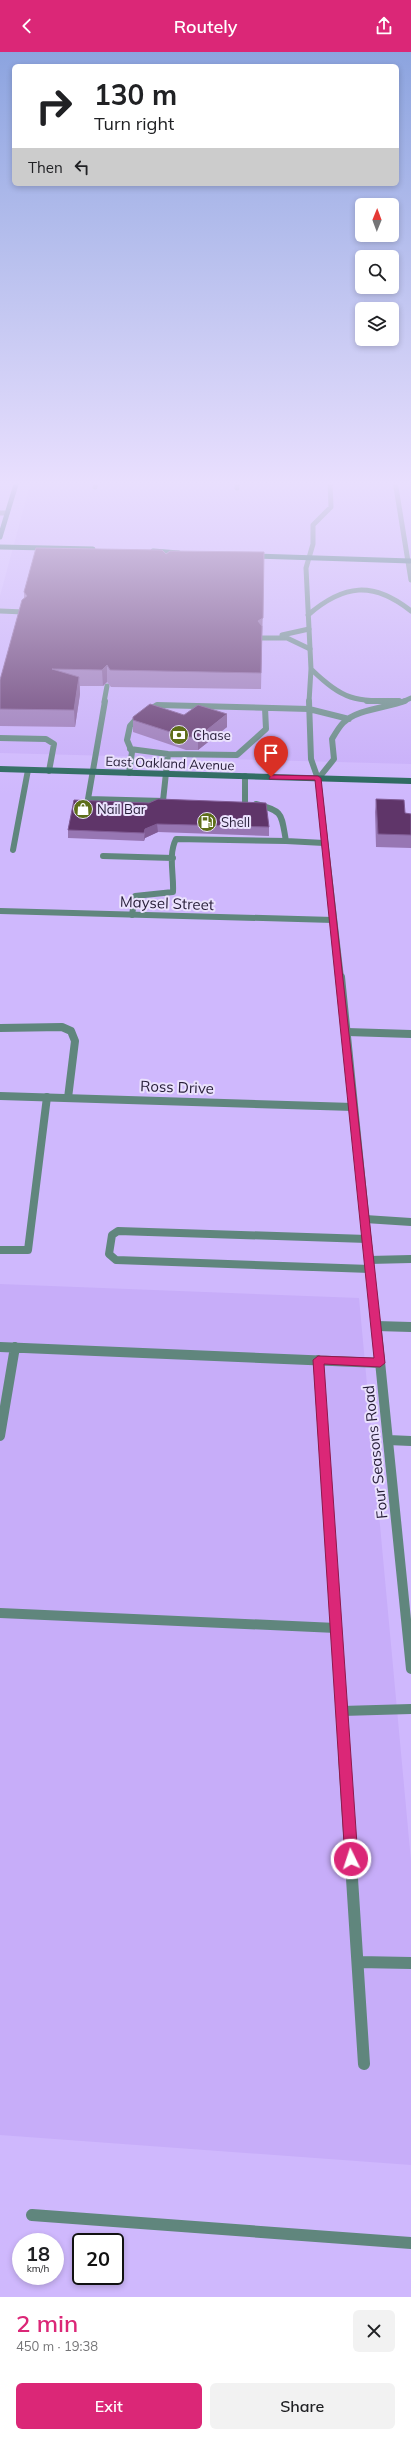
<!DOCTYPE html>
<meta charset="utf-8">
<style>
body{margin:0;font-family:Mulish,sans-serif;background:#f2f2f2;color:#202124;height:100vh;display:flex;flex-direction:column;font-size:15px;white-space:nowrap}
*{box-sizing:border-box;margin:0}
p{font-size:13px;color:#757577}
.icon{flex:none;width:22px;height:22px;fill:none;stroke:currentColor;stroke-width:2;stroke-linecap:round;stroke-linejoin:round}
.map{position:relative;height:2245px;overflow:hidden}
.details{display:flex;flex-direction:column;background:#fff;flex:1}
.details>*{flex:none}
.banner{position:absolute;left:12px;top:12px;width:387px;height:122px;border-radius:6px;box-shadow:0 2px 6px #0003;background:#fff;color:#202124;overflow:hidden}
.needle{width:26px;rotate:1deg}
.fabs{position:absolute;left:355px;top:146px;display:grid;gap:8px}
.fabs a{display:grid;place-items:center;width:44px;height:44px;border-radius:6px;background:#fff;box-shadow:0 2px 6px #0003;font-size:20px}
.speed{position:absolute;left:12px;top:2181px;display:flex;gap:8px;font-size:20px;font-weight:700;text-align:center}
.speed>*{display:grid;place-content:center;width:52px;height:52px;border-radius:50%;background:#fff;box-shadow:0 2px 6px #0003;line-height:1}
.speed small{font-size:10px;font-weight:400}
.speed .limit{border:2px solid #111;border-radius:6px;background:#fff;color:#111}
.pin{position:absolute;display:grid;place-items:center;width:34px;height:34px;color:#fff;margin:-41px -17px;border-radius:50% 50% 50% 0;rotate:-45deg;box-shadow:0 0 4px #0007}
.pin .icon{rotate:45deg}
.me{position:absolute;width:44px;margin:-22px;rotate:356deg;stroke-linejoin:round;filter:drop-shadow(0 0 3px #0008)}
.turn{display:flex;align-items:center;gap:14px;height:84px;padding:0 16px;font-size:18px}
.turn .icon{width:52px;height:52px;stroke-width:2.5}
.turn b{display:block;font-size:28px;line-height:34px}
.then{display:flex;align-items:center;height:38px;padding:0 16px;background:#0003;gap:8px;font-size:15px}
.round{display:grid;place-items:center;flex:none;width:42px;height:42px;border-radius:6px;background:#f2f2f2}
.head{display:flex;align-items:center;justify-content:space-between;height:68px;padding:0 16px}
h1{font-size:24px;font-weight:600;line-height:30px;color:#db2777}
.cta{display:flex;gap:8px;margin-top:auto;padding:8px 16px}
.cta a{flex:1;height:46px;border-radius:6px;background:#db2777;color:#fff;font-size:16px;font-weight:600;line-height:46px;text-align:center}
.cta a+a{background:#f2f2f2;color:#202124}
header{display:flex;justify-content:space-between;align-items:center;height:52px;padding:0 16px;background:#db2777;color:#fff;font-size:18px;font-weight:600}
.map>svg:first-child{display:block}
.built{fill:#c7adf9}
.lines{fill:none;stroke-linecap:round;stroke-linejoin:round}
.lane-far4{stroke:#60867d;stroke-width:5}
.lane-far3{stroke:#60867d;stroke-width:6}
.lane-far2{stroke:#60867d;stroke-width:8}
.lane-far1{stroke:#60867d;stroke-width:10}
.lane{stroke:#60867d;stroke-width:12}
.street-far3{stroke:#60867d;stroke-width:5}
.street-far2{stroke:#60867d;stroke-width:6}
.street-far1{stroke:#60867d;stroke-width:8}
.street{stroke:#60867d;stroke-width:10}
.secondary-far1{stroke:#27665b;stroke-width:5}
.secondary{stroke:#27665b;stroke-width:6}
.wall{fill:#9776b3}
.shaded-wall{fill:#815c95}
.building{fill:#5f3569;stroke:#815c95}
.route{fill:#db2777;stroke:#8e194d}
.labels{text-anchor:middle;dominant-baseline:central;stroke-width:4;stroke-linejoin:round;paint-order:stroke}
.far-poi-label{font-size:13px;fill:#261d37;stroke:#eae1fd;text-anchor:start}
.far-street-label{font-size:13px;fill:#261d37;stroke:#eae1fd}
.street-label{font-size:15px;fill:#261d37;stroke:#eae1fd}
</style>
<header><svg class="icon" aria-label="back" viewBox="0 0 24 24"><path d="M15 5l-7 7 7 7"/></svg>Routely<svg class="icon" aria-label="share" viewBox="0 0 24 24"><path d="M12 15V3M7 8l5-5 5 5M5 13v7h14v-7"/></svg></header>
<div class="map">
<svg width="411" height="2245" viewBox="0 0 411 2245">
<rect width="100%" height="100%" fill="#cfb8fd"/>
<!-- built -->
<path class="built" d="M31,429H411V712L0,701V544Z
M0,1232L359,1246L411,1809V2113L0,2083Z"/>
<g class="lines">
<!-- lane-far4 -->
<path class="lane-far4" d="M237,429V436
M95,435L96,429
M0,461H7
M0,559L24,560
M282,583L309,577
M262,586H287L310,597
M104,650L107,634"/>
<!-- lane-far3 -->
<path class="lane-far3" d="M105,649L88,747L164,749
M0,686L46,687L54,692L49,719
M130,697L168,702L237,703L266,677L265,656
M129,721L132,700L127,688L130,674L138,665L157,653L309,657
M245,724V752
M163,749L168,702
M256,752C284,759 281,762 286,789L324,791
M13,798L28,718
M103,804L173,806
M132,863L135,844L173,840C174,822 168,803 176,787L286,789"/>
<!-- lane-far2 -->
<path class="lane-far2" d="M0,976L62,975L71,979L75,989L68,1046
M347,980L411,982
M365,1167L411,1170
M367,1187L118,1179L112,1183L109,1202L116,1208L370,1217
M0,1198H28L47,1045
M369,1208L411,1207"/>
<!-- lane-far1 -->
<path class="lane-far1" d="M376,1274L411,1275
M0,1295L380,1311
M318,1308L344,1704
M0,1384L15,1295
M0,1561L336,1576
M342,1659L411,1657"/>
<!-- lane -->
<path class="lane" d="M344,1703L364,2012
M358,1910L411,1911
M32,2163L411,2191"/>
<!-- street-far3 -->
<path class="street-far3" d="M395,429L411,528
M308,563C344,532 373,529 411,559
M311,617C344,649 354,649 399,649
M309,650L311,617L306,516L313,492V473L331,455L330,429
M402,650L411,646"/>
<!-- street-far2 -->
<path class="street-far2" d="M309,649L311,707L318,727L341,926
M367,649H399
M309,657L349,667
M318,727L334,707L332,687C335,682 339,675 343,671C357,657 386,656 405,649
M0,859L333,868"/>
<!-- street-far1 -->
<path class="street-far1" d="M341,925L376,1271
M0,1044L353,1055"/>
<!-- street -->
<path class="street" d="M376,1270L411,1617
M388,1388L411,1389"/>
<!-- secondary-far1 -->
<path class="secondary-far1" d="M0,485L17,429
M0,495L93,497
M153,499L179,501
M255,504L411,509"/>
<!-- secondary -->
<path class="secondary" d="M0,717L411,729"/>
</g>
<!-- wall -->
<path class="wall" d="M264,500L261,637L111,635L107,630L103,634H80V642L75,675L0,674V628L24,546V540L166,502Z
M184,663L227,675L198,698H186L133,680V668Z
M376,747L405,761L411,762V796L376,795L375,760Z
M74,748L269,775V784L158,780L145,786L144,789L68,786V778Z"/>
<!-- shaded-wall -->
<path class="shaded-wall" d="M264,516L262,582L258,569Z
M107,613V630L103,634L102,618Z
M79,625L80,642L75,675L74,658Z
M227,662V675L198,698V685Z
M157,772L158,780L145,786L144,789L145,777Z"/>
<!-- building -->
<path class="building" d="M36,496L162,498L166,502L170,499L264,500L263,566L258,569L262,574L261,621L110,618L107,613L102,618L52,617L79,625L74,658L0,657V628L22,548L27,544L24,540Z
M150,652L184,663L198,653L227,662L198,685H186L133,668V665Z
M158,747L266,751L269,775L157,772L145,777L144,781L68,778L74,748L149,751Z
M376,747L404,748L405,761L411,762V783L378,782Z"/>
<!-- sky -->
<linearGradient id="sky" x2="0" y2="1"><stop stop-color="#8ca4df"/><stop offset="0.58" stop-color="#e9dffe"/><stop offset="1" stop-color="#e9dffe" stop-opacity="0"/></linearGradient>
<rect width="411" height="743" fill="url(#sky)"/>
<!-- route -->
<path class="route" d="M271,723L318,724L321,726L385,1311L380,1315L324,1312L358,1807L356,1812L351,1813L346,1812L345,1807L313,1308L318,1304L374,1306L315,728L269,727Z"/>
<!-- icons -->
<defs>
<symbol id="bank-disc" viewBox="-11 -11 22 22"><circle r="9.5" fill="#5e6e19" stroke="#eae1fd"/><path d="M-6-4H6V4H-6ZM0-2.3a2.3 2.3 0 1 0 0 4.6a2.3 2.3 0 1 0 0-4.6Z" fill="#fff"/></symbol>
<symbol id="shop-disc" viewBox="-11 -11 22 22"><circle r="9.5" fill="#5e6e19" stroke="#eae1fd"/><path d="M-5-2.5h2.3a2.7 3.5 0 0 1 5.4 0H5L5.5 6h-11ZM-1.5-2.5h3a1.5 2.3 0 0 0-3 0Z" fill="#fff"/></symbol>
<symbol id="fuel-disc" viewBox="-11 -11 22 22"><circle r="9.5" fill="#5e6e19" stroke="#eae1fd"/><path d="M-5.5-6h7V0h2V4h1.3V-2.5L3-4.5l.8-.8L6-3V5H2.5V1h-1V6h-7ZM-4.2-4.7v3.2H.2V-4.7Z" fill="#fff"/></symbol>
</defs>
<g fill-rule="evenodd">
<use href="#bank-disc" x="168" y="672" width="22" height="22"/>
<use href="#shop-disc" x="72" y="746" width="22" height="22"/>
<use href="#fuel-disc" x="196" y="759" width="22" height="22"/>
</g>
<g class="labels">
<!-- far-poi labels -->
<g class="far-poi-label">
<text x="193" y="683">Chase</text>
<text x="97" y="757">Nail Bar</text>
<text x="221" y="770">Shell</text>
</g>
<!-- far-street labels -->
<g class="far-street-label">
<text transform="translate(170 711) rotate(2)">East Oakland Avenue</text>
</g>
<!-- street labels -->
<g class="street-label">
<text transform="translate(167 851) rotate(2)">Maysel Street</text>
<text transform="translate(177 1035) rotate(2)">Ross Drive</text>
<text transform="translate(375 1400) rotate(-96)">Four Seasons Road</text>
</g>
</g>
</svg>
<div class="fabs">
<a><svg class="needle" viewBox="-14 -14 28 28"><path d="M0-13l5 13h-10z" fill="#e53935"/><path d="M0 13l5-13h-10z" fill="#757577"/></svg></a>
<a><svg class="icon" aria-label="search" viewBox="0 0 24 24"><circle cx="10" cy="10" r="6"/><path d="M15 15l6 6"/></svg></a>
<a><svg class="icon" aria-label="layers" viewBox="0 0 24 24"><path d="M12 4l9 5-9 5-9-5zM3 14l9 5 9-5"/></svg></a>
</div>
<div class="speed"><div>18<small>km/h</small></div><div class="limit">20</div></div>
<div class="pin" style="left:271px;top:725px;background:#d93025"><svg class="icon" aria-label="arrive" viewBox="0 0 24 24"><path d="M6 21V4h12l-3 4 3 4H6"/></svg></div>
<svg class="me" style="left:351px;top:1807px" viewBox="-20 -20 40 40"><circle r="17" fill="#db2777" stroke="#fff" stroke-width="3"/><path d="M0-11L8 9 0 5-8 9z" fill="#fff"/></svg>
<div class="banner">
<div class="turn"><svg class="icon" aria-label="right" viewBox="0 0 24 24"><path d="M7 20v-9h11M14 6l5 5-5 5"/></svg><div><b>130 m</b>Turn right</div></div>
<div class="then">Then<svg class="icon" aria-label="left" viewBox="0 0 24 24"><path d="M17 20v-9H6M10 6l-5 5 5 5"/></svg></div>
</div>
</div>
<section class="details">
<div class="head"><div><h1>2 min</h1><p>450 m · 19:38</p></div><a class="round"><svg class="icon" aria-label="close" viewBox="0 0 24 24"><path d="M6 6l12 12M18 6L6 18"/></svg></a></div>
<div class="cta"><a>Exit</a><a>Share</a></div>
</section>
